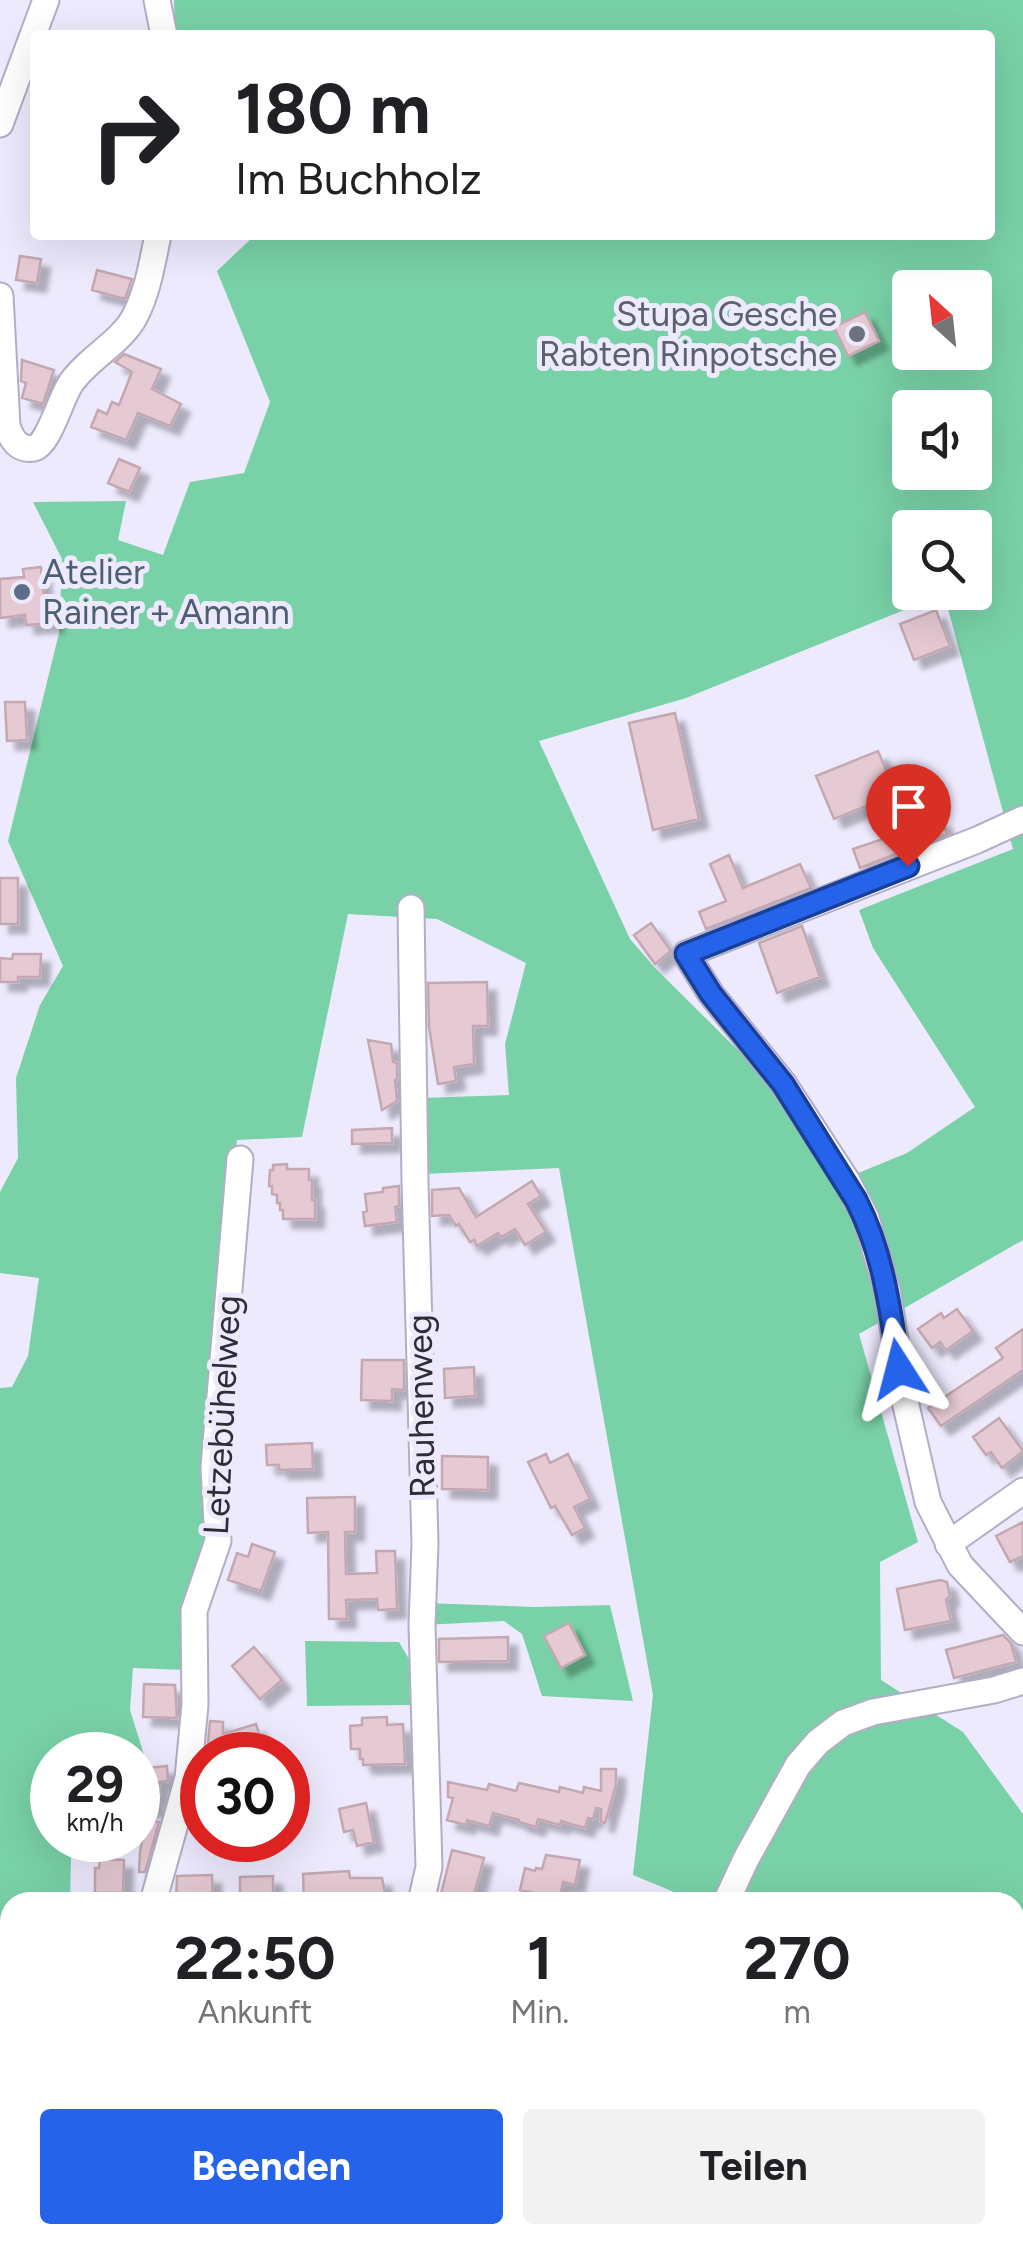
<!DOCTYPE html>
<html lang="de">
<meta charset="utf-8">
<style>
body{margin:0;font-family:Figtree,sans-serif;background:#f2f2f2;color:#202124;height:100vh;display:flex;flex-direction:column;font-size:38px;white-space:nowrap}
*{box-sizing:border-box;margin:0}
p{font-size:32px;color:#757577}
.icon{flex:none;width:55px;height:55px;fill:none;stroke:currentColor;stroke-width:2;stroke-linecap:round;stroke-linejoin:round}
.map{position:relative;flex:1;overflow:hidden}
.panel{position:absolute;left:0px;top:1892px;width:1025px;height:352px;display:flex;flex-direction:column;background:#fff;border-radius:30px 30px 0 0;box-shadow:0 10px 40px #0002}
.panel>*{flex:none}
.top-card{position:absolute;left:30px;top:30px;width:965px;height:210px;border-radius:10px;box-shadow:0 10px 40px #0002;background:#fff;color:#202124;overflow:hidden}
.needle{width:65px;rotate:333deg}
.buttons{position:absolute;left:892px;top:270px;display:grid;gap:20px}
.buttons a{display:grid;place-items:center;width:100px;height:100px;border-radius:10px;background:#fff;box-shadow:0 10px 40px #0002;font-size:50px}
.speed{position:absolute;left:30px;top:1732px;display:flex;gap:20px;font-size:50px;font-weight:700;text-align:center}
.speed>*{display:grid;place-content:center;width:130px;height:130px;border-radius:50%;background:#fff;box-shadow:0 10px 40px #0002;line-height:1}
.speed small{font-size:25px;font-weight:400}
.speed .limit{border:15px solid #d22;background:#fff;color:#111}
.pin{position:absolute;display:grid;place-items:center;width:85px;height:85px;color:#fff;margin:-102px -42px;border-radius:50% 50% 50% 0;rotate:-45deg;box-shadow:0 0 10px #0007}
.pin .icon{rotate:45deg}
.me{position:absolute;width:110px;margin:-55px;rotate:351deg;stroke-linejoin:round;filter:drop-shadow(0 0 8px #0008)}
.turn{display:flex;align-items:center;gap:35px;height:210px;padding:0 40px;font-size:45px}
.turn .icon{width:130px;height:130px;stroke-width:2.5}
.turn b{display:block;font-size:70px;line-height:85px}
.eta{display:flex;justify-content:space-evenly;align-items:center;height:170px;text-align:center}
.eta b{font-size:60px;font-weight:700;line-height:70px}
.primary-button{display:flex;gap:20px;margin-top:auto;padding:20px 40px}
.primary-button a{flex:1;height:115px;border-radius:10px;background:#2563eb;color:#fff;font-size:40px;font-weight:700;line-height:115px;text-align:center}
.primary-button a+a{background:#f2f2f2;color:#202124}
.map>svg:first-child{display:block}
.green{fill:#79d1a7;fill-rule:evenodd}
.building{fill:#e5c9d3;stroke:#c3a8b2;stroke-width:2.5;filter:url(#shadow)}
.lines{fill:none;stroke-linecap:round;stroke-linejoin:round}
.minor-casing{stroke:#b3adc5;stroke-width:29}
.minor{stroke:#fff;stroke-width:25}
.route-casing{stroke:#184099;stroke-width:25}
.route{stroke:#2563eb;stroke-width:18}
.worship-dot{fill:#6b7280;stroke:#eeeafe;stroke-width:4}
.service-dot{fill:#5c6f8a;stroke:#eeeafe;stroke-width:4}
.labels{text-anchor:middle;dominant-baseline:central;stroke-width:10;stroke-linejoin:round;paint-order:stroke}
.worship-label{font-size:35px;fill:#5b616d;stroke:#eeeafe;text-anchor:end}
.service-label{font-size:35px;fill:#4e5e75;stroke:#eeeafe;text-anchor:start}
.street-label{font-size:35px;fill:#2f2c36;stroke:#eeeafe}
</style>
<div class="map">
<svg width="1023" height="2244" viewBox="0 0 1023 2244">
<defs>
<filter id="shadow"><feDropShadow dx="9" dy="9" stdDeviation="2.5" flood-color="#0004"/></filter>
</defs>
<rect width="100%" height="100%" fill="#eeeafe"/>
<!-- green -->
<path class="green" d="M174,0H1023V1240L859,1334L918,1542L880,1562L881,1680L963,1732L1023,1814V2244H708L710,2235H1015V1902H698L633,1875L653,1695L559,1168L423,1174L421,1098L509,1095L505,1044L526,963L437,919L348,914L302,1137L237,1140L230,1198L209,1538L187,1670L133,1668L130,1710L145,1758L138,1759V1755H52V1840H121V1855L71,1857L70,1902H10V2235H69L81,2244H11L0,2223V1388L12,1387L28,1356L39,1278L0,1273V1192L18,1158L16,1078L40,1005L63,966L8,841L59,633L62,559L33,502L126,501L118,540L163,555L190,482L244,473L270,402L217,271L255,235H990V35H175ZM910,288H975V352H910ZM910,408H975V472H910ZM910,528H975V592H910ZM944,594L1013,849L859,910L873,948L975,1107L907,1153L846,1178L778,1090L655,968L630,939L539,741L686,698Z
M423,1603L535,1607L610,1605L633,1701L542,1696L522,1634L504,1621L422,1625Z
M305,1641L399,1642L409,1659L410,1705L307,1706Z"/>
<!-- building -->
<path class="building" d="M20,256L41,259L37,283L16,280Z
M97,270L132,279L125,299L92,290Z
M865,312L879,341L848,356L834,327Z
M124,354L161,369L152,389L181,404L170,426L138,413L126,440L91,427L98,410L107,414L112,402L119,405L132,372L115,362Z
M22,360L54,370L43,404L22,398L26,383L21,381Z
M119,459L140,468L129,492L108,483Z
M41,567L45,607L53,606L55,623L26,625L25,615L0,618V579L24,577L23,569Z
M936,610L950,646L914,660L900,624Z
M5,702H25L27,740L7,741Z
M675,713L699,819L653,830L629,723Z
M878,751L896,794L834,819L816,776Z
M942,819L947,834L860,868L853,849Z
M729,855L743,888L800,864L811,888L706,929L699,912L726,901L710,864Z
M0,878H18V924H0Z
M651,923L671,951L655,964L634,935Z
M802,926L820,977L777,993L759,943Z
M13,954H41L40,977H18V982H0V958L12,959Z
M487,982L488,1026H473L474,1064L454,1067L456,1081L438,1084L429,1027L428,983Z
M368,1040L391,1044L393,1062L397,1063V1080H395L397,1101L382,1110Z
M392,1128V1143L352,1144V1130Z
M287,1164V1169H309V1180H312V1200H315V1219H283V1210H280V1203H277V1195L272,1194V1186H269L270,1170H273V1165Z
M532,1181L541,1196L528,1204L546,1232L525,1245L515,1229L501,1237L498,1233L477,1246L474,1240L470,1242L459,1224L456,1226L449,1215L432,1216V1190L459,1188L476,1217Z
M399,1186V1206L395,1207L397,1222L365,1226L363,1212L367,1211L365,1194L383,1192V1188Z
M957,1309L973,1331L946,1350L940,1342L932,1348L918,1329L941,1313L944,1318Z
M1023,1329V1370L941,1426L928,1408L1003,1358L996,1348Z
M362,1360H404V1390L392,1389V1401L361,1400Z
M474,1367L475,1396L445,1398L444,1369Z
M999,1418L1023,1451L1002,1468L991,1452L986,1455L973,1437Z
M312,1443L313,1469L279,1470V1465H267L266,1445Z
M546,1454L550,1463L568,1454L590,1499L574,1507L585,1528L572,1535L555,1506L551,1508L528,1462Z
M442,1456L488,1457V1490L442,1489Z
M355,1497V1532H345L346,1574L377,1573L376,1551H395L397,1609L378,1610L377,1599L346,1600L347,1619H329L328,1532L308,1533L307,1498Z
M1023,1522V1556L1010,1562L996,1536Z
M252,1544L275,1552L261,1591L228,1580L237,1553L248,1557Z
M940,1580L947,1582L950,1596L946,1600L951,1621L905,1630L897,1589Z
M569,1623L585,1655L561,1668L544,1636Z
M1003,1635L1011,1643L1016,1662L954,1678L946,1650Z
M508,1637V1661L439,1662V1639Z
M254,1647L282,1680L260,1699L232,1666Z
M144,1684L175,1685L177,1718L143,1717Z
M387,1717V1725L403,1724L405,1764L363,1765V1759H360V1749H351L350,1726L362,1725V1718Z
M210,1721L223,1722V1734L256,1724L266,1755H207Z
M167,1766L168,1781L159,1782L160,1795H155L156,1808L138,1810V1769Z
M601,1769H616V1785L605,1823L601,1822V1809L596,1808L593,1819L588,1818L585,1828L561,1821L560,1825L538,1819L536,1827L519,1822V1820L493,1813L489,1826L467,1820L466,1825L447,1820L453,1798L448,1797V1782L487,1790L489,1784L516,1791L519,1783L559,1792L560,1787L583,1793L584,1787L601,1791Z
M366,1803L374,1842L357,1846L353,1830L344,1832L339,1809Z
M146,1820L159,1822L145,1872H139L140,1852Z
M452,1850L484,1858L472,1902H439Z
M546,1855L580,1860L575,1885L563,1882L560,1899L520,1890L525,1868L535,1871L536,1868L542,1869Z
M100,1859L124,1860L123,1893H95V1868H99Z
M349,1871L350,1878H382L387,1902H304L303,1874Z
M212,1875L213,1902H176L177,1876Z
M273,1876V1902H240V1877Z"/>
<g class="lines">
<defs>
<path id="minor" d="M157,0L164,35
M0,124L46,0
M0,296L7,426C11,438 18,451 34,448C49,444 61,397 71,383C88,358 122,342 135,316C148,291 152,263 158,235
M1023,819L977,840L686,954L711,994L783,1083L847,1181L866,1218L887,1290L905,1401L928,1502L960,1565L1023,1632
M411,908L415,1181L425,1544L422,1625L429,1867L421,1902
M948,1544L1023,1491
M153,1902L188,1778L195,1705L194,1611L218,1541L214,1467L240,1159
M726,1902L746,1859L798,1765L818,1742L843,1723L873,1712L994,1690L1023,1681
M202,2235L209,2244
M494,2235L501,2244
M149,2244L151,2235
M701,2244L702,2235"/>
</defs>
<!-- minor casing -->
<use href="#minor" class="minor-casing"/>
<!-- minor -->
<use href="#minor" class="minor"/>
</g>
<g class="lines">
<defs>
<path id="route" d="M899,1369C891,1312 883,1252 856,1200L783,1084L711,994L686,954L908,866"/>
</defs>
<!-- route casing -->
<use href="#route" class="route-casing"/>
<!-- route -->
<use href="#route" class="route"/>
</g>
<!-- markers -->
<circle class="worship-dot" cx="857" cy="334" r="10"/>
<circle class="service-dot" cx="22" cy="592" r="10"/>
<g class="labels">
<!-- worship labels -->
<g class="worship-label">
<text x="837" y="314">Stupa Gesche<tspan x="837" dy="40">Rabten Rinpotsche</tspan></text>
</g>
<!-- service labels -->
<g class="service-label">
<text x="42" y="572">Atelier<tspan x="42" dy="40">Rainer + Amann</tspan></text>
</g>
<!-- street labels -->
<g class="street-label">
<text transform="translate(421 1406) rotate(-91)">Rauhenweg</text>
<text transform="translate(222 1415) rotate(-87)">Letzebühelweg</text>
</g>
</g>
</svg>
<div class="buttons">
<a><svg class="needle" viewBox="-14 -14 28 28"><path d="M0-13l5 13h-10z" fill="#e53935"/><path d="M0 13l5-13h-10z" fill="#757577"/></svg></a>
<a><svg class="icon" aria-label="sound" viewBox="0 0 24 24"><path d="M4 9h4l5-4v14l-5-4H4zM17 9q2 3 0 6"/></svg></a>
<a><svg class="icon" aria-label="search" viewBox="0 0 24 24"><circle cx="10" cy="10" r="6"/><path d="M15 15l6 6"/></svg></a>
</div>
<div class="speed"><div>29<small>km/h</small></div><div class="limit">30</div></div>
<div class="pin" style="left:908px;top:866px;background:#d93025"><svg class="icon" aria-label="arrive" viewBox="0 0 24 24"><path d="M6 21V4h12l-3 4 3 4H6"/></svg></div>
<svg class="me" style="left:899px;top:1369px" viewBox="-20 -20 40 40"><path d="M0-17L14 15 0 8-14 15z" fill="#2563eb" stroke="#fff" stroke-width="4"/></svg>
<div class="top-card">
<div class="turn"><svg class="icon" aria-label="right" viewBox="0 0 24 24"><path d="M7 20v-9h11M14 6l5 5-5 5"/></svg><div><b>180 m</b>Im Buchholz</div></div>
</div>
<section class="panel">
<div class="eta">
<div><b>22:50</b><p>Ankunft</p></div>
<div><b>1</b><p>Min.</p></div>
<div><b>270</b><p>m</p></div>
</div>
<div class="primary-button"><a>Beenden</a><a>Teilen</a></div>
</section>
</div>
